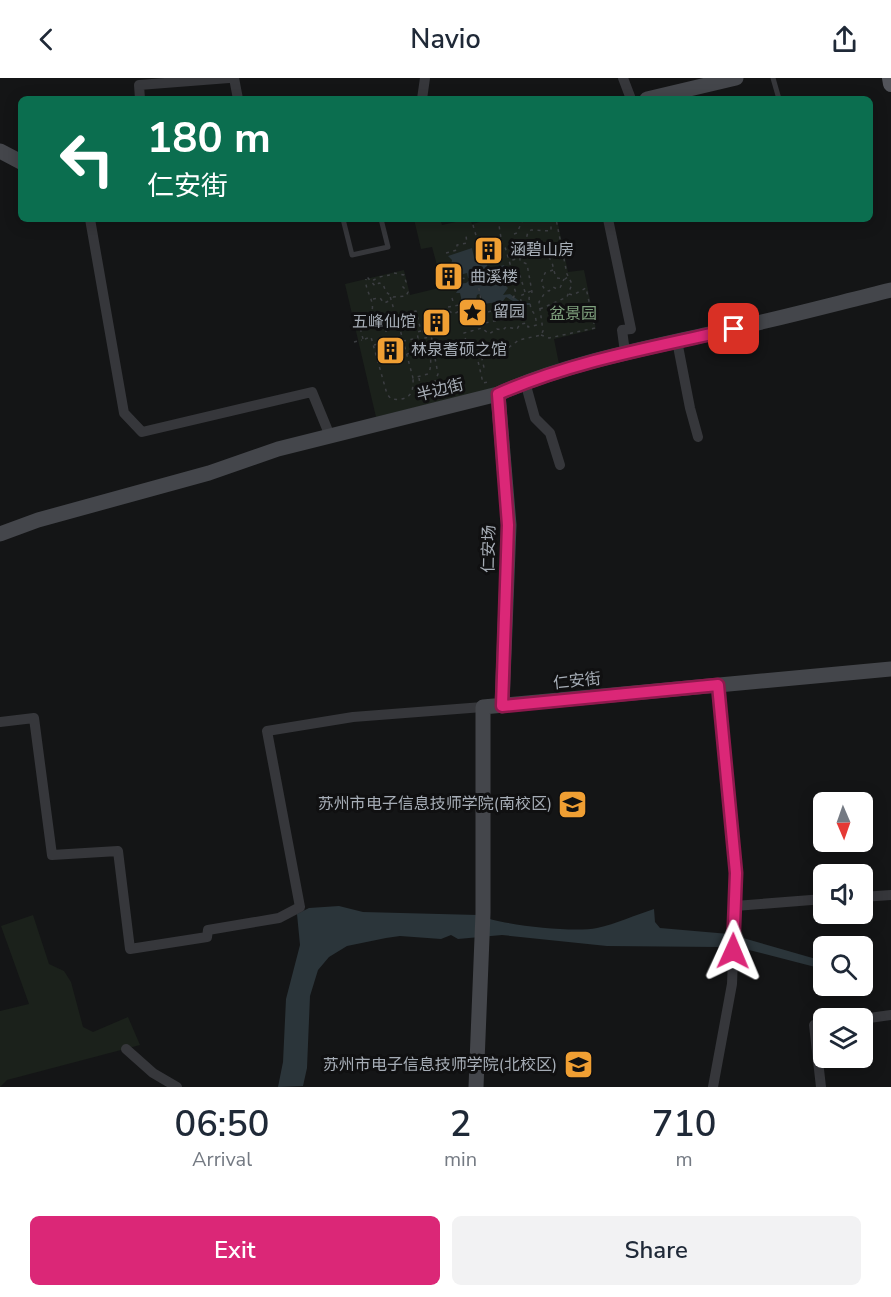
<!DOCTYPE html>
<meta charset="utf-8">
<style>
body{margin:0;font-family:"Nunito Sans","Noto Sans SC",sans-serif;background:#f2f2f3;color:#1f2937;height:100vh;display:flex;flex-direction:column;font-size:22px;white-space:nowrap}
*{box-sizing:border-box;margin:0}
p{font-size:20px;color:#747a83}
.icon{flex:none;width:33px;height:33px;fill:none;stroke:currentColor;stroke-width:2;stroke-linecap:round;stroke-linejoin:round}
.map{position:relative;height:1009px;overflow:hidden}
.sheet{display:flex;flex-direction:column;background:#fff;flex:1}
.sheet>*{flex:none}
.top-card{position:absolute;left:18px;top:18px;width:855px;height:126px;border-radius:9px;box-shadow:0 3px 15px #0003;background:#0b6e4f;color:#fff;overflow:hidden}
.needle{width:39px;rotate:178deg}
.tools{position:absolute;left:813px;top:714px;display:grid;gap:12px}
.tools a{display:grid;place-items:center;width:60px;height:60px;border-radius:9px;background:#fff;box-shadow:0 3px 15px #0003;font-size:30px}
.pin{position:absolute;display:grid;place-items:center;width:51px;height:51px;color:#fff;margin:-26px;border-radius:12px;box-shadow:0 3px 9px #0006}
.me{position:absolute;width:66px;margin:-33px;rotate:1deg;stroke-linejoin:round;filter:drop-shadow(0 0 4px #0008)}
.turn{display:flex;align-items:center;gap:21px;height:126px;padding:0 30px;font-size:27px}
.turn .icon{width:78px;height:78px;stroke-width:2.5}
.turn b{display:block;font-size:42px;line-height:51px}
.eta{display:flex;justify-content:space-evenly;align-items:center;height:102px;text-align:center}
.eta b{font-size:36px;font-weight:600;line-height:42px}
.action{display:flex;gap:12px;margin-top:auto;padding:12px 30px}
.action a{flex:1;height:69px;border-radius:9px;background:#db2777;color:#fff;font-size:24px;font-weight:600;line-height:69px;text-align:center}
.action a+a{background:#f2f2f3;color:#1f2937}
header{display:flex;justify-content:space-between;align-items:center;height:78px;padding:0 30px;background:#fff;font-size:27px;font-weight:600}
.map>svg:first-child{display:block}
.green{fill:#1b211b}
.water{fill:#2b353a}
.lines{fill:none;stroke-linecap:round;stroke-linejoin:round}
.path{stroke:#3c3e42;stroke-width:1.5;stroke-dasharray:3 4.5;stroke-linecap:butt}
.lane{stroke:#36373b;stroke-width:5}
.street{stroke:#36373b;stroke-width:10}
.secondary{stroke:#44464b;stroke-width:15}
.primary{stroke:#52545a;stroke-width:16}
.route-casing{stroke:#8e194d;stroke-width:15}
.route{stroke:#db2777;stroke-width:10}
.labels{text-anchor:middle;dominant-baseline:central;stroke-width:6;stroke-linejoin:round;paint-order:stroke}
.poi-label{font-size:16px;fill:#a6adb6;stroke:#101011;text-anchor:start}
.park-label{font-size:16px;fill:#7fa17e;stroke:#101011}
.street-label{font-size:16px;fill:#a6adb6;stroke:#101011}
</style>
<header><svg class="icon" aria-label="back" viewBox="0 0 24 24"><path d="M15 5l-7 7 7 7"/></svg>Navio<svg class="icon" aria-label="share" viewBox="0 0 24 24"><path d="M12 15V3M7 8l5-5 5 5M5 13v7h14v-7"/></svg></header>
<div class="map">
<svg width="891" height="1009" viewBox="0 0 891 1009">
<rect width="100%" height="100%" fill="#141516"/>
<!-- green -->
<path class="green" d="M414,141H440L442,147L470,141L472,146L493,141H557L568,194L584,192L596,251L554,261L560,291L491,311L376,339L345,206L404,192L410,217L443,209L432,169L421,171Z
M33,837L49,886L64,893L71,904L83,949L93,954L128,939L140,967L7,1002L0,1009V933L29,926L1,848Z"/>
<!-- water -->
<path class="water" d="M472,170L475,184L486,182L488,191L504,187L505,191L502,194L506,197L505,207L508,210L503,217L510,216L522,225H530L531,227H520L506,219L503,223L484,226L481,218L479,216L477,217L475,225L462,224L460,215H456L459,210L458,206L466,205L472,200H468L467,195L460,197L455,195V190L451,188L452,182L448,178Z
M339,828L363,834L478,837C500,847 573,855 597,850C616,846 635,837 654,831L655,844L660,850L729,856L823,883V891L745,871L719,869L607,868L502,857L458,861L451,857L441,861L400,858L386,860L347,868L329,879L318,892L310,918L307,990L303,1008L278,1009L283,984L286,921L300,867L297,836L309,830Z"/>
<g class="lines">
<!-- path -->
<path class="path" d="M498,141L502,166L505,169L511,189
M551,141V153L531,152L528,154L525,165C533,168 545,173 550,181C554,187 553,194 557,200L565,201L569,198
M473,147L477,161L483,160L485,168
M514,156L517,155L523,141
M446,175L457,172V167L467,165L466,158
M450,191L460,200L471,201L478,205L482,228
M553,192L545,195L541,205L545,212L549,213L553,209L557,211L560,210L564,201
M394,195L404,197L406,204L403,209L408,214L406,218L393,219L386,214L383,206L379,205L375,208L368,200L374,202C380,197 388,199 394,195Z
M448,211L451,207
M525,214L518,191L513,189L510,198L516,215L508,228L488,234L482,233L481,228L468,231L480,246L524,237L520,218L531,213
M452,220L454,227
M373,221L380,220L384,225L389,223
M448,229L459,227L460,236L470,235
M540,231L567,219L572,206L567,196L556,141
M449,233L454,236L459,233
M372,236L380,237L384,245L391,241L394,232L390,218
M404,236L397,240L413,300L428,296C434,286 427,276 434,265C446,262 454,264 466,263L464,255L482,250L489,256L497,251L503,252L506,249L517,251L520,246L527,245L528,249L537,247L535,237L531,231L529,220L532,214L527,186L520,183V180L509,183
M422,253H423L425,260L431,259L434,265
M386,254V245
M541,257L549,260L595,250L586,210L573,217L569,216
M363,261L360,249L363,238H369C379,226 364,214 366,201
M365,261L371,259L387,316L391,321C407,323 414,318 413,301
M403,263L418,260L417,254L421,253L416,233L409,235
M354,264L362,262
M457,264L459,273
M374,267L401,260
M480,272L485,294
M407,276L419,272
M481,279L501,275L519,262L541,257L543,253L539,224L546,213
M419,300L420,306L424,307V310
M425,320L424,310L433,308L438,296L435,280L438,277L467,273L475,270L483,305L489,304"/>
<!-- lane -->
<path class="lane" d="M773,0L779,21
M343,141L352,177L388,169L381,141"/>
<!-- street -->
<path class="street" d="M234,0L238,21
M623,0L631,21
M140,21L139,7L229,0
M422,21L425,0
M90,141L124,335L142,354L312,314L330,358
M608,141L631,251L622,252L625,274
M677,263L690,330L698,359
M525,304L535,340L550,355L560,387
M0,644L34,640L52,777L118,773L130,871L207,859L208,852L279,840L300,829L267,653L353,639L483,629
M862,819L891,817
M735,828L824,821
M862,941L891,937
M126,971L153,995L177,1009
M713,1009L732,906L735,828L736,795L718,607
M821,1009L814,947L824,946"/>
<!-- secondary -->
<path class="secondary" d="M647,21L736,0
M0,73L21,84
M498,316L509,447L502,628
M0,456L38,442L209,395L278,371L498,316C565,286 638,272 709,256C770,243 830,227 891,212
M476,1009L483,835V629L891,591"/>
<!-- primary -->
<path class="primary" d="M890,0L891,6"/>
</g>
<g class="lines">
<defs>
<path id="route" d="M733,873L736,795L718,607L502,628L508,447L498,316C573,283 654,269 734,251"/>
</defs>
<!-- route casing -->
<use href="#route" class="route-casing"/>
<!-- route -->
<use href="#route" class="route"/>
</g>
<!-- icons -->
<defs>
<symbol id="building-square" viewBox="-11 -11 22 22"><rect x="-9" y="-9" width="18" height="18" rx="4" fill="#f09f33" stroke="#101011"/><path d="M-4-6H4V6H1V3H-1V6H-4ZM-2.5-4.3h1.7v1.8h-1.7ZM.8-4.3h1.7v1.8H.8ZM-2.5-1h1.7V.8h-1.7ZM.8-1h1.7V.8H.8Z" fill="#111"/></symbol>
<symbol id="sight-square" viewBox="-11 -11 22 22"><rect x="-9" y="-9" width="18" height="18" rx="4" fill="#f09f33" stroke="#101011"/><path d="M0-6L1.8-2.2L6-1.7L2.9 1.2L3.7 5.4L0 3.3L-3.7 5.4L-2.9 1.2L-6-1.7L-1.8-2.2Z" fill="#111"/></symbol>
<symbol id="university-square" viewBox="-11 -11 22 22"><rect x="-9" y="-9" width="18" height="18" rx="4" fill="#f09f33" stroke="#101011"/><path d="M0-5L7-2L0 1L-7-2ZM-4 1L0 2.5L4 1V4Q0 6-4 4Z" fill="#111"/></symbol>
</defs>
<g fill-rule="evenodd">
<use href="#building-square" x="472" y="156" width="33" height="33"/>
<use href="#building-square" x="432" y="182" width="33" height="33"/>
<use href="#sight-square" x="456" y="218" width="33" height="33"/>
<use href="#building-square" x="420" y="228" width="33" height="33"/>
<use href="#building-square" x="374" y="256" width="33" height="33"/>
<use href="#university-square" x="556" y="710" width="33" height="33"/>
<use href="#university-square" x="562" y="970" width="33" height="33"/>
</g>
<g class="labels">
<!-- poi labels -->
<g class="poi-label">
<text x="510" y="172">涵碧山房</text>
<text x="470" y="199">曲溪楼</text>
<text x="493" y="234">留园</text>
<text x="416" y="244" text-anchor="end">五峰仙馆</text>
<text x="411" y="272">林泉耆硕之馆</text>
<text x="552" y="726" text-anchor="end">苏州市电子信息技师学院(南校区)</text>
<text x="557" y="987" text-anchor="end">苏州市电子信息技师学院(北校区)</text>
</g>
<!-- park labels -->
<g class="park-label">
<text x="573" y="236">盆景园</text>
</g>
<!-- street labels -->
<g class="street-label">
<text transform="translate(440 312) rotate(-14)">半边街</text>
<text transform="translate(489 471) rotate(-89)">仁安场</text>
<text transform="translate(577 603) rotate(-6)">仁安街</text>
</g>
</g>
</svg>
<div class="tools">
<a><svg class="needle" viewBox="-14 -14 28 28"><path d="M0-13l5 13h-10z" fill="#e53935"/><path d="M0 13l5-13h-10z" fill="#747a83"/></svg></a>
<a><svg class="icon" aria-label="sound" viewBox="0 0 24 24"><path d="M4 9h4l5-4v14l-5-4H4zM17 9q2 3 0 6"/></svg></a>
<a><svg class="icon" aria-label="search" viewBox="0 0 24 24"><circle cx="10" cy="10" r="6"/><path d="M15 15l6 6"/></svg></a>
<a><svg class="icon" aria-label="layers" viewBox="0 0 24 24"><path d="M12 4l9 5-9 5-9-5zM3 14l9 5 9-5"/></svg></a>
</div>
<div class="pin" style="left:734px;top:251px;background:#d93025"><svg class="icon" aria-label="arrive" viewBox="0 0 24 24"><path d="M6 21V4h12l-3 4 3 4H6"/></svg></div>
<svg class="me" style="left:733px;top:873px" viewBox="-20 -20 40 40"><path d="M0-17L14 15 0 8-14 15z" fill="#db2777" stroke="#fff" stroke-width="4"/></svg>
<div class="top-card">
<div class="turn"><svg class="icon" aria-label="left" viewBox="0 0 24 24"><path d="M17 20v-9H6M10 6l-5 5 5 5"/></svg><div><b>180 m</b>仁安街</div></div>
</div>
</div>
<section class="sheet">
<div class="eta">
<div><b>06:50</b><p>Arrival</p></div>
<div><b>2</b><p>min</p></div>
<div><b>710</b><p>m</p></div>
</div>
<div class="action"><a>Exit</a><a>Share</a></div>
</section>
